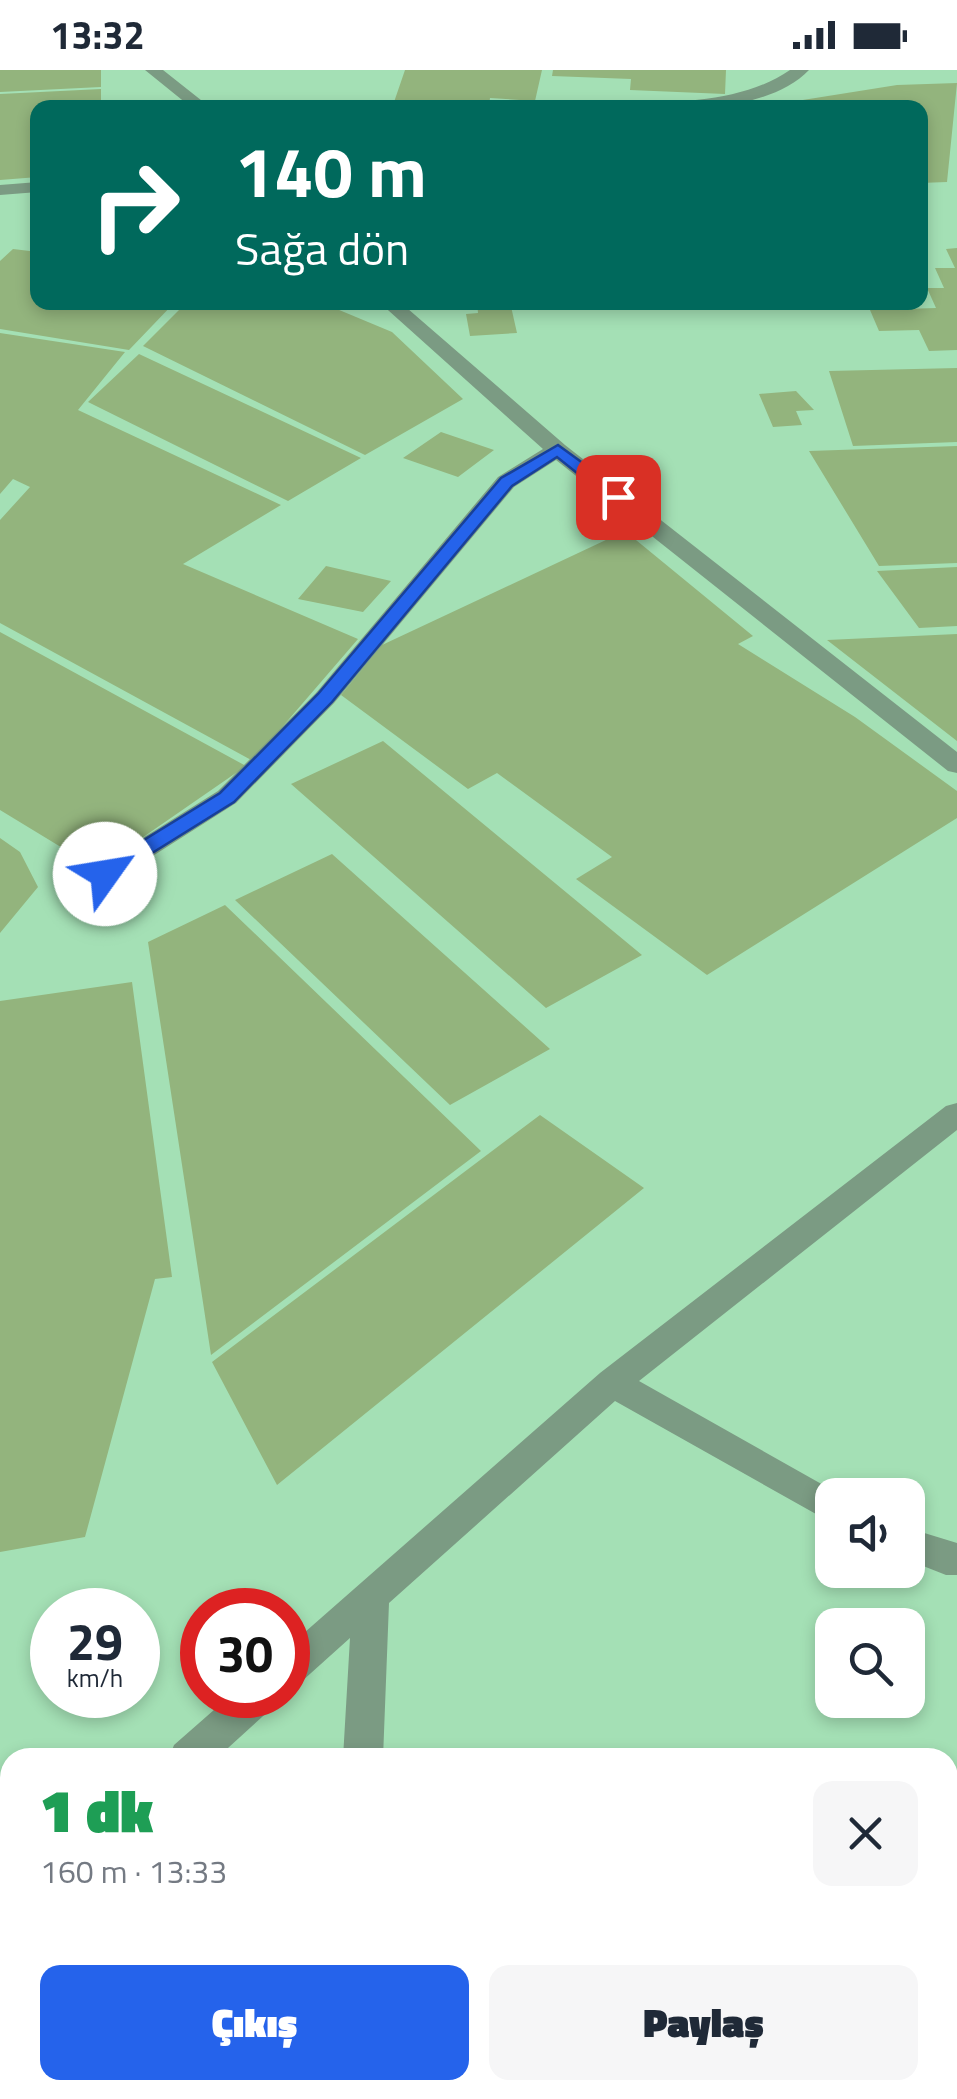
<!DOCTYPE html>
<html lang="tr">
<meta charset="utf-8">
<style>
body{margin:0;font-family:"Titillium Web",sans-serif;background:#f6f6f7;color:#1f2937;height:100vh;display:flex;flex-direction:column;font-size:38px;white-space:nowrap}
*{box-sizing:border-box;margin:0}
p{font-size:32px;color:#747a83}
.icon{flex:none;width:55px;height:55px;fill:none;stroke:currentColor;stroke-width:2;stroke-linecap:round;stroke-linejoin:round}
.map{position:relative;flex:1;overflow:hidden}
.panel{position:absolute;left:0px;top:1678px;width:958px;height:352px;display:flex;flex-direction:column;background:#fff;border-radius:30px 30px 0 0;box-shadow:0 5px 15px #0003}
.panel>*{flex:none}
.guide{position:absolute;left:30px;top:30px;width:898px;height:210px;border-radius:20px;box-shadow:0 5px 15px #0003;background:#00695c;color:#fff;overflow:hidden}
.tools{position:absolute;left:815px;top:1408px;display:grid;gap:20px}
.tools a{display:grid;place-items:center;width:110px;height:110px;border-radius:20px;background:#fff;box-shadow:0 5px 15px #0003;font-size:50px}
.speed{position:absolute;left:30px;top:1518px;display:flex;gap:20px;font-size:50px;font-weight:700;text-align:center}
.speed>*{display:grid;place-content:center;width:130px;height:130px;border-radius:50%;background:#fff;box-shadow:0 5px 15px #0003;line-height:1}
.speed small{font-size:25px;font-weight:400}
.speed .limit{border:15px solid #d22;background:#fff;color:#111}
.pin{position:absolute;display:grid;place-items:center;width:85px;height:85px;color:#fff;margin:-42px;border-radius:20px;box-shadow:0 5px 15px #0006}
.me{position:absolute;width:110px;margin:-55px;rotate:58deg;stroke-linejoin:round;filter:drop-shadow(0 0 8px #0008)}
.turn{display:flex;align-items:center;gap:35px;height:210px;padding:0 40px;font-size:45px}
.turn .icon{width:130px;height:130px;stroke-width:2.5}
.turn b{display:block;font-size:70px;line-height:85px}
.round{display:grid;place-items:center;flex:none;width:105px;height:105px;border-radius:20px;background:#f6f6f7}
.headline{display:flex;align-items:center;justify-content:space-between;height:170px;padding:0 40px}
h1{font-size:60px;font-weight:800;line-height:75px;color:#1e9e55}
.button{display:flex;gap:20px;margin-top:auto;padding:20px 40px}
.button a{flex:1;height:115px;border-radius:20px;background:#2563eb;color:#fff;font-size:40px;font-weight:800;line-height:115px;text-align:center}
.button a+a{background:#f6f6f7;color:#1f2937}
.status{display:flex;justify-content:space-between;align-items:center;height:70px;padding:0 50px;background:#fff;direction:ltr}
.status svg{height:28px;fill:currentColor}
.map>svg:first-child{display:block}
.building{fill:#93b47d}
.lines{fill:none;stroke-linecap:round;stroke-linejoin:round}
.minor{fill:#7b9b83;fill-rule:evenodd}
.route{fill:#2563eb;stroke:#184099;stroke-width:2.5}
</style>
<div class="status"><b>13:32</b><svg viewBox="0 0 49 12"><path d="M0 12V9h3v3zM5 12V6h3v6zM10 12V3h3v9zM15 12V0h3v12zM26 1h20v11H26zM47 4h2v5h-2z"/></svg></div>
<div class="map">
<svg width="957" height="2029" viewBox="0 0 957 2029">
<rect width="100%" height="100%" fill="#a4e0b5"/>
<!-- building -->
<path class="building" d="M0,0H101V17L0,22Z
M405,0H542L535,31L490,28L489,35H393Z
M553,0H726L725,24L630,20L631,9L552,6Z
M957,13L947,112L920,113V38H752L897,15Z
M101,19V38H38V107L0,110V24Z
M957,178V280L929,281L919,260L879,261L870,240L936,238L927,218H944L935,198H955L946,179Z
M13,179L38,182V232H175L129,280L0,259V191Z
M187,232H320L392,262L463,329L365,385L143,276Z
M477,232H510L517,263L470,266L466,244L478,243Z
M0,263L125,282L78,340L281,435L183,494L358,569L253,691L0,553V450L30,417L13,409L0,424Z
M139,284L361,388L288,431L88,332Z
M957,298V372L853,376L829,301Z
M796,321L814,340L796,341L802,355L773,357L759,324Z
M441,362L494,380L458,407L403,388Z
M957,376V493L879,496L809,381Z
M625,461L753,566L738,574L855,647L957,721V748L707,905L576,809L612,787L497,703L468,719L341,625L382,575Z
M326,496L391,511L363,542L298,529Z
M957,497V556L919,558L877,501Z
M0,562L246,696L97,799L0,740Z
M957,564V671L827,570Z
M383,671L642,885L546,938L291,714Z
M0,768L20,782L38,817L0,863Z
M332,784L550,979L450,1035L235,830Z
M225,835L481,1081L211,1285L148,872Z
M132,912L172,1207L155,1209L85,1467L0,1482V931Z
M540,1045L644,1118L277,1415L212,1292Z"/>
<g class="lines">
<!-- minor -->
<path class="minor" d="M145,0H163L211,38H192Z
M790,0H809C758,53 631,38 562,38L570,33C640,31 730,41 790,0Z
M38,112V122L0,125V115Z
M379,232H400L565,375L957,682V703L948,701L556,390L514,417L334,633L236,733L115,810H95L91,804L95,798L218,721L316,623L498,407L543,379Z
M957,1033V1060L639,1311L841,1425H832V1453L615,1331L389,1533L383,1688H343L350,1568L301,1612L288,1617V1577L600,1303L946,1036Z
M908,1458L957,1473V1505H946L908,1490Z
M231,1625H278L273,1637L217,1688H169L174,1675Z
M10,1804V1846L0,1850V1808Z
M316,2020H360L359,2029H315Z"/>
</g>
<!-- route -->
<path class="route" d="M558,375L624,423V431H612L557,387L512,416L332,632L234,732L112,808H97L94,804L97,799L220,723L318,624L501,408Z"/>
</svg>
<div class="tools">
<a><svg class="icon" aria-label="sound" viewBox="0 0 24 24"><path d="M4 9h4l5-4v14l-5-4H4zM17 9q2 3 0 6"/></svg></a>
<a><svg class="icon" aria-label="search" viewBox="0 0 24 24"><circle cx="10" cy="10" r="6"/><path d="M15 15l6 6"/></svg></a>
</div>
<div class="speed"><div>29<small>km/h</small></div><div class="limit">30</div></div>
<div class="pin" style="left:618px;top:427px;background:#d93025"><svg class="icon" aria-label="arrive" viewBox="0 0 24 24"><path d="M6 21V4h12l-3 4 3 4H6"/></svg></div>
<svg class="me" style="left:105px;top:804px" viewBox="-20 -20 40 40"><circle r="19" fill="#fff"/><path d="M0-13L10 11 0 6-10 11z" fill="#2563eb"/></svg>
<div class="guide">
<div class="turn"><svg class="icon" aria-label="right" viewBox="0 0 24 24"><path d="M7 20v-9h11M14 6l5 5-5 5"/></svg><div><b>140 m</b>Sağa dön</div></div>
</div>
<section class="panel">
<div class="headline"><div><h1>1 dk</h1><p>160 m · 13:33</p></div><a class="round"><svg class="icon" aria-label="close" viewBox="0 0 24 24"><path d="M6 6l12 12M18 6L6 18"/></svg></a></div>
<div class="button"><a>Çıkış</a><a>Paylaş</a></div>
</section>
</div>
